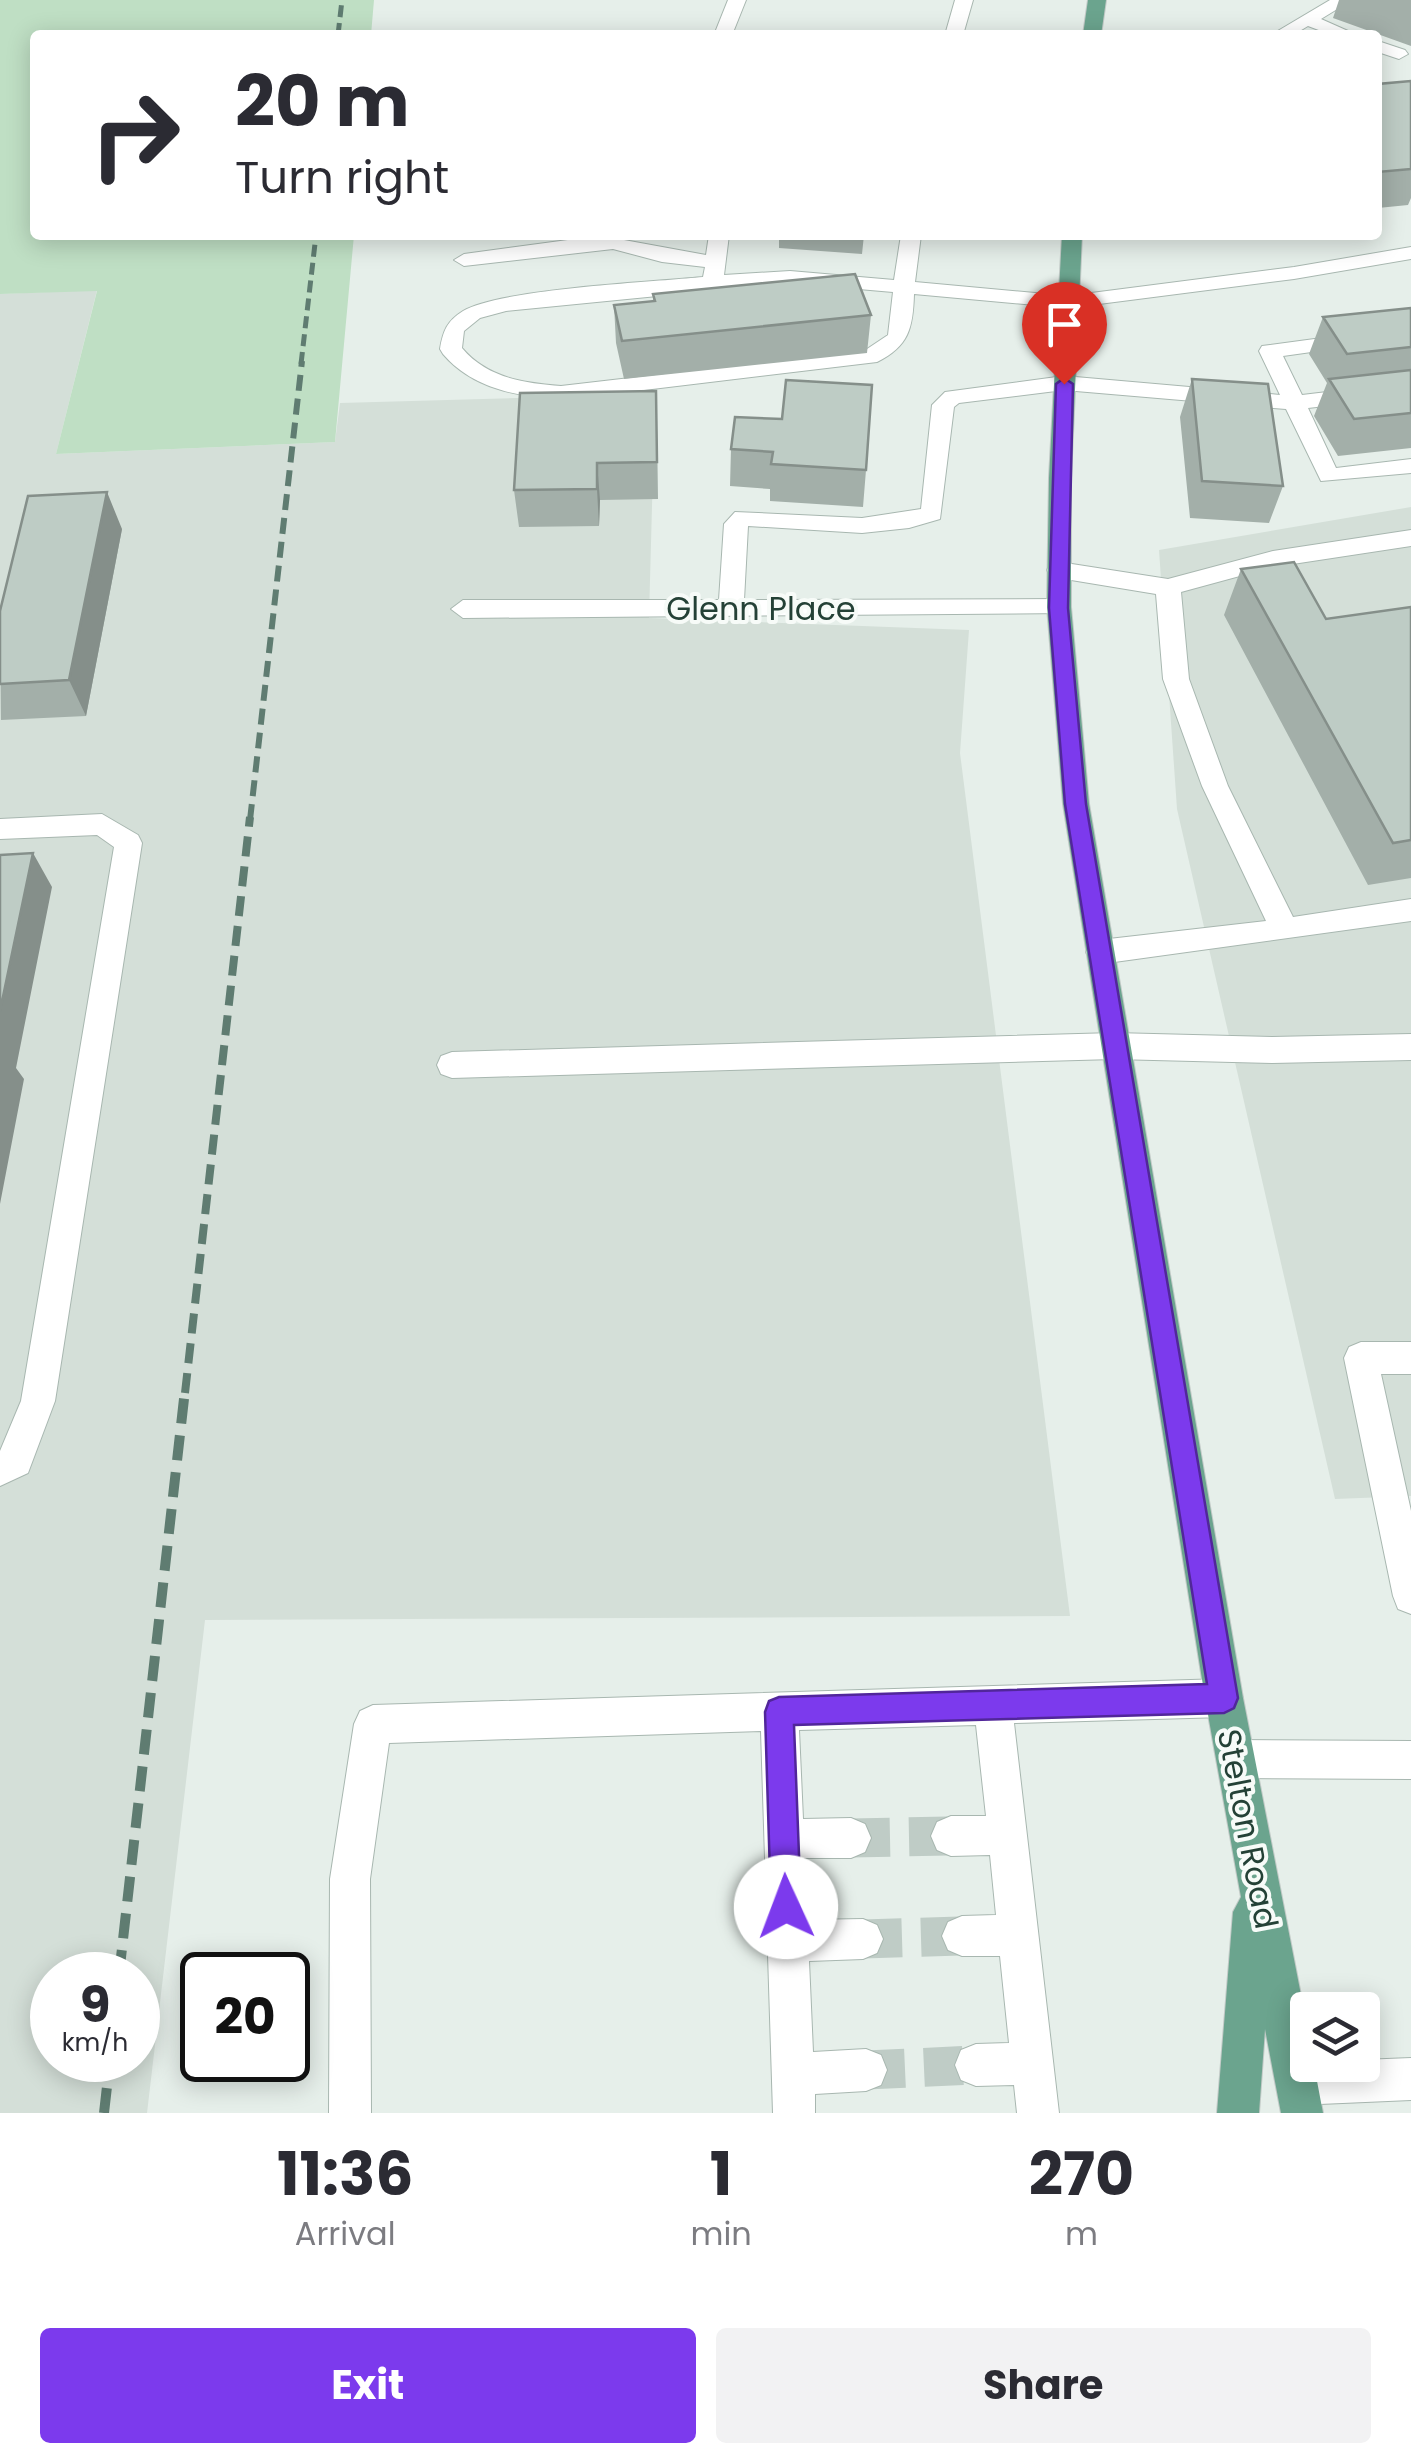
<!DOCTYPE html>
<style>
body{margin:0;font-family:Poppins,sans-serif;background:#f2f2f3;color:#2b2b33;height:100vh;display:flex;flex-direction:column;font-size:38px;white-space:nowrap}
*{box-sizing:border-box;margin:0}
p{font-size:32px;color:#7c7c81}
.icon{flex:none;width:55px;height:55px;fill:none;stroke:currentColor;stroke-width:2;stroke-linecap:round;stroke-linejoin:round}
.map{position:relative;height:2113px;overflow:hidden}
.drawer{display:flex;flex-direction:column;background:#fff;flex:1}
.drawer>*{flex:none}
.hud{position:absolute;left:30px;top:30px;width:1352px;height:210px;border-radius:10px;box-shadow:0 5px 25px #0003;background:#fff;color:#2b2b33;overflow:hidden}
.buttons{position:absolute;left:1290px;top:1992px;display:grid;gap:20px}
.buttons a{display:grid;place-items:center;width:90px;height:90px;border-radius:10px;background:#fff;box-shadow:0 5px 25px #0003;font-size:50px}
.speed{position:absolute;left:30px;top:1952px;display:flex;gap:20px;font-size:50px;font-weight:700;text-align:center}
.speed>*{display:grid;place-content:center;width:130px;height:130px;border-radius:50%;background:#fff;box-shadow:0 5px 25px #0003;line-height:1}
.speed small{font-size:25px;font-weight:400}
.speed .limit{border:5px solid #111;border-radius:15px;background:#fff;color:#111}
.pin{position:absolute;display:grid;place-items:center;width:85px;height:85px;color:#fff;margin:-102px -42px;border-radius:50% 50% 50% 0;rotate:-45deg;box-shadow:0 0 10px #0007}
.pin .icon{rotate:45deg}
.me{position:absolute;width:110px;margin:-55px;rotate:358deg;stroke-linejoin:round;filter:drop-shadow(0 0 8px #0008)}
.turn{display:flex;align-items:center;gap:35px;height:210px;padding:0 40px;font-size:45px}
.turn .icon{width:130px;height:130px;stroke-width:2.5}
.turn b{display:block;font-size:70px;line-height:85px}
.eta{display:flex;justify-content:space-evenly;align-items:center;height:170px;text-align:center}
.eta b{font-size:60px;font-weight:700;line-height:70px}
.primary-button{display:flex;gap:20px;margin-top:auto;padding:20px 40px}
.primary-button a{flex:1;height:115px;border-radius:10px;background:#7c3aed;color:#fff;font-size:40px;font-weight:700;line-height:115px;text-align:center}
.primary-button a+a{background:#f2f2f3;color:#2b2b33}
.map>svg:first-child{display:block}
.built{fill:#d4dfd8;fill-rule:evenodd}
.green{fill:#bfdfc4}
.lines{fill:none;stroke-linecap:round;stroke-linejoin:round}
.minor-tunnel{stroke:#bfccc6;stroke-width:39;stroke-dasharray:39 19;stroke-linecap:butt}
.minor-casing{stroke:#a8b7b0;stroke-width:2}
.major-casing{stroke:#c2cac7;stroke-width:2}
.minor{fill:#fff;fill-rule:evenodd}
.major{fill:#6ba48e;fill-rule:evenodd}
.rail-far3{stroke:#5f7c71;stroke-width:5;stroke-dasharray:12 6;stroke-linecap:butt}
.rail-far2{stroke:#5f7c71;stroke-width:6;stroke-dasharray:16 8;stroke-linecap:butt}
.rail-far1{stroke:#5f7c71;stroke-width:8;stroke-dasharray:20 10;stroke-linecap:butt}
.rail{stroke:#5f7c71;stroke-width:10;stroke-dasharray:25 12;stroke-linecap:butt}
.wall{fill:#a3afa9}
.shaded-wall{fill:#858f8a}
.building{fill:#beccc5;stroke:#858f8a;stroke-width:2.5}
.route{fill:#7c3aed;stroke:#51269a;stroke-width:2.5}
.labels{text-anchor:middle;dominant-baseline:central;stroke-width:8;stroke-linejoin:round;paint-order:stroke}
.street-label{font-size:32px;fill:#244136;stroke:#f7fbf8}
</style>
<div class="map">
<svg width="1411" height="2113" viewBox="0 0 1411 2113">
<rect width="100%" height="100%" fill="#e6efea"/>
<!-- built -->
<path class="built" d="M97,290L56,454L335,442L340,403L655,394L649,618L969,630L960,753L1070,1616L205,1620L147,2113H0V294ZM52,1975H138V2060H52Z
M1411,507V1496L1335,1499L1177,809L1159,550Z"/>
<!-- green -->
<path class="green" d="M0,0H374L371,35H35V235H354L335,442L56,454L97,291L0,294Z"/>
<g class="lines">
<!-- minor-tunnel -->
<path class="minor-tunnel" d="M851,1838L951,1836
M863,1939L962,1936
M866,2070L976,2065"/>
<defs>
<path id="minor" d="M728,0H746L732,35H714Z
M955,0H973L963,35H945Z
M1330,0H1352L1321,19L1357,35H1332L1308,26L1293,35H1271Z
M1378,41L1405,50L1408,54L1399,59L1378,52Z
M605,235H625L624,240L706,255L709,235H729L724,275L790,271L894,280L901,235H921L915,282L1068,296L1294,267L1411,247V259L1294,279L1068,308L914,294C913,328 909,346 877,362L561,400C517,396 473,389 443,354L440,349C443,331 447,321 463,311C500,289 653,282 703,277L705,267L662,262L613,249L464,266L454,260L464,254ZM790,283L893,292L888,335L864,351L561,386C524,383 487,378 462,348L464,331L480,318L506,311Z
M1411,326V338L1283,356L1302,395L1411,382V396L1308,408L1336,468L1411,459V473L1321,481L1286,409L1064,390L959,403L954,407L940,519L909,528L862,533L748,526L744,600L1059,599L1071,607L1068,613L463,618L451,609L463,600H719L724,524L735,512L862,518L921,509L932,405L945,392L1064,376L1280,395L1259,351L1262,346Z
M1411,530V546L1273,567L1181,592L1189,679L1228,786L1293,917L1411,899V921L1100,964L1090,960L1086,952L1090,944L1100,940L1266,921L1202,786L1163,679L1156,594L1059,578L1050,576L1047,570L1050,564L1059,562L1168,579L1273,551Z
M102,814L138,835L142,843L55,1401L28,1473L0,1486V1451L21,1401L114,847L97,835L0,839V819Z
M1114,1033L1272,1037L1411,1034V1060L1272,1063L1114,1059L452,1078L441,1074L437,1065L441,1056L452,1052Z
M1361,1342H1411V1374H1381L1411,1511V1614L1398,1609L1393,1596L1344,1358L1349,1347Z
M1224,1679L1237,1685L1243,1698L1237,1711L1224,1717L1014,1723L1059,2113H1017L1014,2085L976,2086L961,2080L955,2065L961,2050L976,2044L1009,2043L1000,1956H962L948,1950L942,1936L948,1922L962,1916L996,1915L990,1855L951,1856L937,1850L931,1836L937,1822L951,1816H986L976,1725L799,1730L803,1819L851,1818L865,1824L871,1838L865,1852L851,1858H804L807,1920L863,1919L877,1925L883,1939L877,1953L863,1959L809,1961L813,2052L866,2049L881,2055L887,2070L881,2085L866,2091L815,2094V2113H773L761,1731L389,1743L370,1879L371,2113H329L330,1879L354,1724L360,1711L373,1705Z
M1236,1740L1411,1741V1779L1236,1778L1222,1773L1217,1759L1222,1745Z
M1411,2058V2100L1297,2105L1282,2099L1276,2084L1282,2069L1297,2063L1362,2065V2060Z"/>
<path id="major" d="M1088,0H1106L1101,35H1083Z
M1062,235H1082L1071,478V607L1089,804L1243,1698L1308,2031V2065H1314L1323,2113H1281L1265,2029L1259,2113H1217L1233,1912L1241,1897L1205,1698L1063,804L1047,607L1049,478Z"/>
</defs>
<!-- minor casing -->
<use href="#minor" class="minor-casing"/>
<!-- major casing -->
<use href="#major" class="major-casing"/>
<!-- minor -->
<use href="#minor" class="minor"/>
<!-- major -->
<use href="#major" class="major"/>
<!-- rail-far3 -->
<path class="rail-far3" d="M338,35L342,0
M301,364L316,235"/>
<!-- rail-far2 -->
<path class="rail-far2" d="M250,820L302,361"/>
<!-- rail-far1 -->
<path class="rail-far1" d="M185,1393L250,817"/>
<!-- rail -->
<path class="rail" d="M119,1975L185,1390
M104,2113L110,2060"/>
</g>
<!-- wall -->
<path class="wall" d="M1339,0H1411V46L1333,18Z
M1411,81V198L1408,205L1378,208V84Z
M779,235H864L862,254L779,248Z
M653,294L871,315L867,353L624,379L616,343L614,305L653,301Z
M1411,308V448L1338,456L1314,416L1327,383L1309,354L1323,317Z
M1192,379L1283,486L1269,523L1190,518L1180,417Z
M735,417L866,470L863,507L770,501V489L730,486L731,449Z
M657,428L658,499L600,500L599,526L519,527L514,490Z
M122,529L86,716L1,720L0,611Z
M1241,569L1326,619L1411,607V878L1368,885L1224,615Z"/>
<!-- shaded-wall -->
<path class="shaded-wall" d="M597,463L600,500L599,526L597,489Z
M107,492L122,529L86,716L69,680Z
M33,853L52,887L16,1068L24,1079L0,1204V1011Z"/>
<!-- building -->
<path class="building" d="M1411,81V169L1378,172V120L1380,119L1378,116V84Z
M855,274L871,315L622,341L614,305L655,301L653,294Z
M1411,308V347L1347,354L1323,317Z
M1411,370V413L1354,419L1329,379Z
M1192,379L1268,384L1283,486L1202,481Z
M786,380L872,385L866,470L771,464L773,452L731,449L735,417L782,419Z
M656,391L657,462L597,463V489L514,490L520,393Z
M107,492L69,680L0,684V611L28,496Z
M1294,562L1326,619L1411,607V840L1393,843L1241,569Z
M33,853L0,1011V855Z"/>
<!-- route -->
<path class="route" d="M1064,378L1073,384L1068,608L1086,804L1238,1698L1234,1708L1224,1713L794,1725L801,1907L797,1918L786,1923L775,1918L771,1907L765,1712L769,1701L779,1697L1207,1684L1065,804L1049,608L1056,384Z"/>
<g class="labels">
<!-- street labels -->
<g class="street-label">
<text x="761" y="608">Glenn Place</text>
<text transform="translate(1248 1829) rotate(79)">Stelton Road</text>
</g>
</g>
</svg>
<div class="buttons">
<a><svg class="icon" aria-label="layers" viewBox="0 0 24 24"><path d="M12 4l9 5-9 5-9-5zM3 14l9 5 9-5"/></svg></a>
</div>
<div class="speed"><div>9<small>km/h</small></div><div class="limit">20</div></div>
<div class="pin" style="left:1064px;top:384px;background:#d93025"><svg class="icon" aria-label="arrive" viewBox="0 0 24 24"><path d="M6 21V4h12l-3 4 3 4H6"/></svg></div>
<svg class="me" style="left:786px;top:1907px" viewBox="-20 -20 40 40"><circle r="19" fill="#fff"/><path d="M0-13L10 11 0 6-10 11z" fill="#7c3aed"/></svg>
<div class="hud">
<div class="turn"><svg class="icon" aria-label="right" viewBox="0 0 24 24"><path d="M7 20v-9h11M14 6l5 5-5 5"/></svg><div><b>20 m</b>Turn right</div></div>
</div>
</div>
<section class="drawer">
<div class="eta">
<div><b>11:36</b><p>Arrival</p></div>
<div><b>1</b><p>min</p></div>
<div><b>270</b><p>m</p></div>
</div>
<div class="primary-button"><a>Exit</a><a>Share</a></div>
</section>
